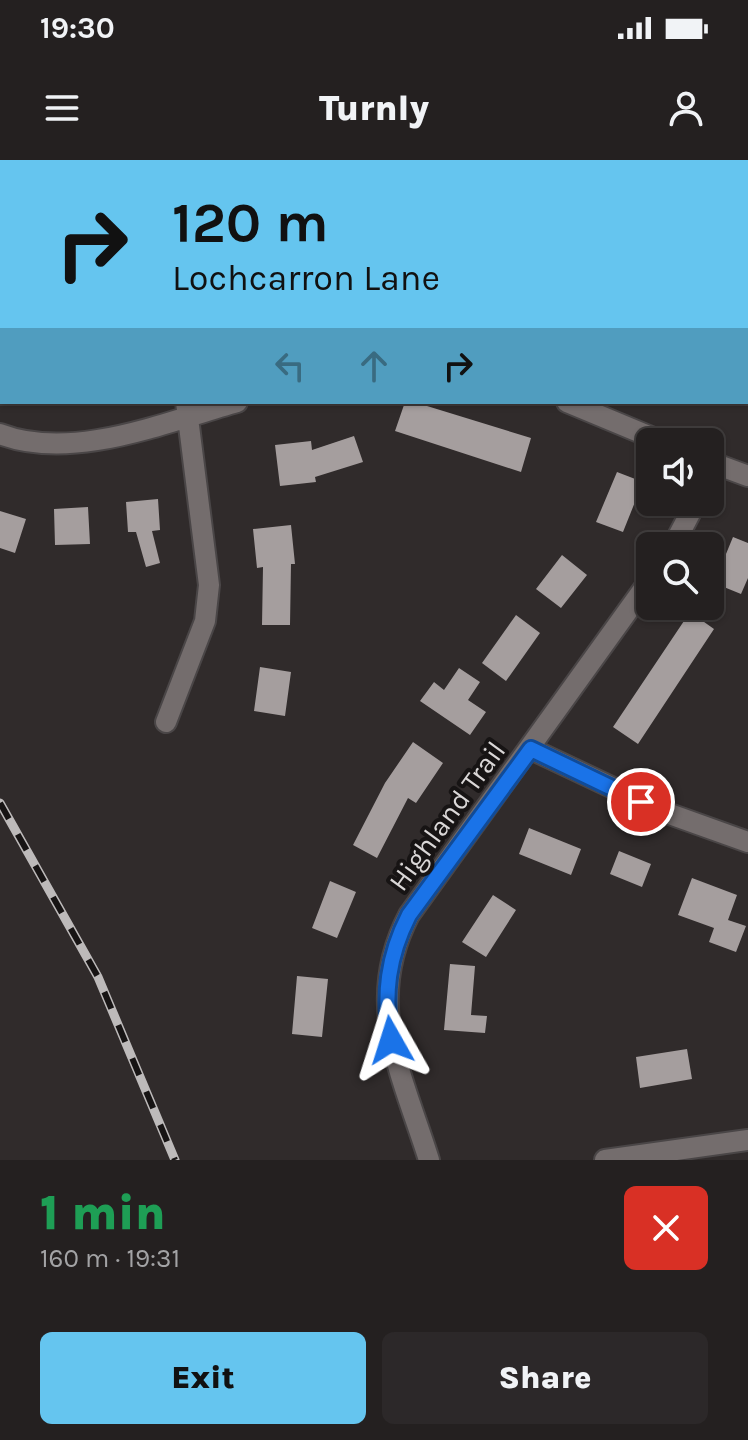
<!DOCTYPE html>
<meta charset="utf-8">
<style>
body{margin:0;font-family:Karla,sans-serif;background:#2c2829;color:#f1f3f6;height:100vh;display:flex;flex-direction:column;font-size:30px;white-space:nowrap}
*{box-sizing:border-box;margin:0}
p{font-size:26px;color:#a3a3a5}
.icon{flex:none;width:44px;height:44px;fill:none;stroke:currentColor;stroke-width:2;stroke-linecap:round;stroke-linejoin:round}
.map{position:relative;height:1000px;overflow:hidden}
.details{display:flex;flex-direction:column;background:#242020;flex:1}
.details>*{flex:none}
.top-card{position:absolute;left:0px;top:0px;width:748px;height:244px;box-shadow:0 2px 6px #0004,0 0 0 2px #413e3e;background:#65c5ef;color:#111;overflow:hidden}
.tools{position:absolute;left:636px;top:268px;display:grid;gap:16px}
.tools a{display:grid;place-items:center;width:88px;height:88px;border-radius:12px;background:#242020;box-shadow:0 2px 6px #0004,0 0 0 2px #413e3e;font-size:40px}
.pin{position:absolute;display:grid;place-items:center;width:68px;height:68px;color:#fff;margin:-34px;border:4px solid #fff;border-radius:50%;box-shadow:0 2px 8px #0007}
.me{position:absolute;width:88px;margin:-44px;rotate:354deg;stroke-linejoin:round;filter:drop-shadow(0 0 6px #0008)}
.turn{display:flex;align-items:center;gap:28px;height:168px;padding:0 40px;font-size:36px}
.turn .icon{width:104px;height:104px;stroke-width:2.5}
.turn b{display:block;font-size:56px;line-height:68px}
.lanes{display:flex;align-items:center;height:76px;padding:0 40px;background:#0003;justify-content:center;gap:40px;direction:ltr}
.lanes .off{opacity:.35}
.round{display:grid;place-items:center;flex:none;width:84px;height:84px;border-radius:12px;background:#2c2829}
.head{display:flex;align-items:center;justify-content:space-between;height:136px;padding:0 40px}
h1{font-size:48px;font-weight:800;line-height:60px;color:#1e9e55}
.action{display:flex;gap:16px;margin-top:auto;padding:16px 40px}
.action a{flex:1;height:92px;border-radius:12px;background:#65c5ef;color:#111;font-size:32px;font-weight:800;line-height:92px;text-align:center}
.action a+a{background:#2c2829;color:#f1f3f6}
.status{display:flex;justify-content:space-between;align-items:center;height:56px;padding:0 40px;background:#242020;direction:ltr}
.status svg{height:22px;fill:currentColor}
header{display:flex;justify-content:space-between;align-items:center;height:104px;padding:0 40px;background:#242020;font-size:36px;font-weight:800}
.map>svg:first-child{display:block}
.building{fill:#a59e9e}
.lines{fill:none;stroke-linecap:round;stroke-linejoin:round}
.street-casing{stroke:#4a4647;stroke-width:24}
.street{stroke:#746d6d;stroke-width:20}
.rail-casing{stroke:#bdbaba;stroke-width:9}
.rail{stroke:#171414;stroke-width:6;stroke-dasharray:18;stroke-linecap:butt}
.route-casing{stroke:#114b97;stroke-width:20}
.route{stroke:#1a73e8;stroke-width:14}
.labels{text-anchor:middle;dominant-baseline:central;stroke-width:8;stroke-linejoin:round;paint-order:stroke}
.street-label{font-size:28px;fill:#dad7d7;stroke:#171414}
</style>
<div class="status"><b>19:30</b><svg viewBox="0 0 49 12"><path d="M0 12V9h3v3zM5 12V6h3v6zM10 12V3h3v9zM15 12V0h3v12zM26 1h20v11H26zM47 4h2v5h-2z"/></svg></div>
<header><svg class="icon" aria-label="menu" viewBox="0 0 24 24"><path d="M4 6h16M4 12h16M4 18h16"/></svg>Turnly<svg class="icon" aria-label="person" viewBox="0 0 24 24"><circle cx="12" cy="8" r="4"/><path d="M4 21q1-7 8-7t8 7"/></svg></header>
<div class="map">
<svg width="748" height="1000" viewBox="0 0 748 1000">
<rect width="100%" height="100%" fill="#302b2b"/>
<!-- building -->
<path class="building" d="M405,242H414L531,278L521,312L395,271Z
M354,276L363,302L315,317L316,322L280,326L275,285L311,281L312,290Z
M617,312L643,322L623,372L596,362Z
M158,339L160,370L152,371L160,403L146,407L136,372H128L126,342Z
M88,347L90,384L55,385L54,349Z
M0,351L26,359L15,393L0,388Z
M291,365L295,404H291L290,465H262L263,407L257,408L253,369Z
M733,377L748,383V418L741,434L714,423Z
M562,395L587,415L561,448L536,429Z
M690,452L714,469L638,584L613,567Z
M516,455L540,473L506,521L482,503Z
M260,507L291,512L285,556L254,551Z
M459,508L480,522L468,540L486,552L470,575L420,541L434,522L444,530Z
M413,582L443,603L416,643L408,638L377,698L353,685L385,623Z
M529,668L581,689L571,715L519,694Z
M619,691L651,704L642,727L610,714Z
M692,718L737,735L728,760L746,766L736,792L709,782L714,768L678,755Z
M330,721L356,732L337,778L312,768Z
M493,735L516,750L486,797L462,782Z
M450,804L475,806L471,855L487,856L485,873L444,870Z
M297,816L328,819L322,877L292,874Z
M687,889L692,919L640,928L636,897Z"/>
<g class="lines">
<defs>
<path id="street" d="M168,2V0
M567,242L663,282
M0,274C73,302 165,262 237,242
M710,302L748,316
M673,386L696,342
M166,562L205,461L209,425L186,242
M531,589L664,652L748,682
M429,1000C402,914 363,843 409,755L650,420
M605,1000L748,980"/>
</defs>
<!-- street casing -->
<use href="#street" class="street-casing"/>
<!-- street -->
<use href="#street" class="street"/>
<defs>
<path id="rail" d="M0,643L98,817L175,1000"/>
</defs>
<!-- rail casing -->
<use href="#rail" class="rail-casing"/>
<!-- rail -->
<use href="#rail" class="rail"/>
</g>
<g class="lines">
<defs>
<path id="route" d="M391,880C383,835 388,796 409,755L531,589L641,642"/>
</defs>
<!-- route casing -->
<use href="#route" class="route-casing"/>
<!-- route -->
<use href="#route" class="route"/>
</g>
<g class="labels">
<!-- street labels -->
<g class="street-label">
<text transform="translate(447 656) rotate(-54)">Highland Trail</text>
</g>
</g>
</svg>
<div class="tools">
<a><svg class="icon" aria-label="sound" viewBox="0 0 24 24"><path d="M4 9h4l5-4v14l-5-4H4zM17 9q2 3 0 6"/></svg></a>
<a><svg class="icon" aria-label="search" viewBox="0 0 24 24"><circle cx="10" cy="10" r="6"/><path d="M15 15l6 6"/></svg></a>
</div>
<div class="pin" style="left:641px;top:642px;background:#d93025"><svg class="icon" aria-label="arrive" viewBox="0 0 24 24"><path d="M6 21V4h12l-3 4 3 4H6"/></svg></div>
<svg class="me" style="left:391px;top:880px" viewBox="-20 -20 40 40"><path d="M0-17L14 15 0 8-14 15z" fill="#1a73e8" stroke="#fff" stroke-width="4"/></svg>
<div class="top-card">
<div class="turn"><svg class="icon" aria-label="right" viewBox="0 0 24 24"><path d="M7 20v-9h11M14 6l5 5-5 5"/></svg><div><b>120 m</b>Lochcarron Lane</div></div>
<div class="lanes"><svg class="icon off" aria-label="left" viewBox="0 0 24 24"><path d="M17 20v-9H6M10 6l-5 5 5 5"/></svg><svg class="icon off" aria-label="ahead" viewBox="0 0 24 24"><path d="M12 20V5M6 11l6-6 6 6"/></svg><svg class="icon" aria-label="right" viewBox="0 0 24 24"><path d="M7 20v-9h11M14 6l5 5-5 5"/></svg></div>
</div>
</div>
<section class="details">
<div class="head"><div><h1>1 min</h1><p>160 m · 19:31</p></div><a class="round" style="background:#d93025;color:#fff"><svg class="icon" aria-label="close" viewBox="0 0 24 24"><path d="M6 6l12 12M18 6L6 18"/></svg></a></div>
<div class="action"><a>Exit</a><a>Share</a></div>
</section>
